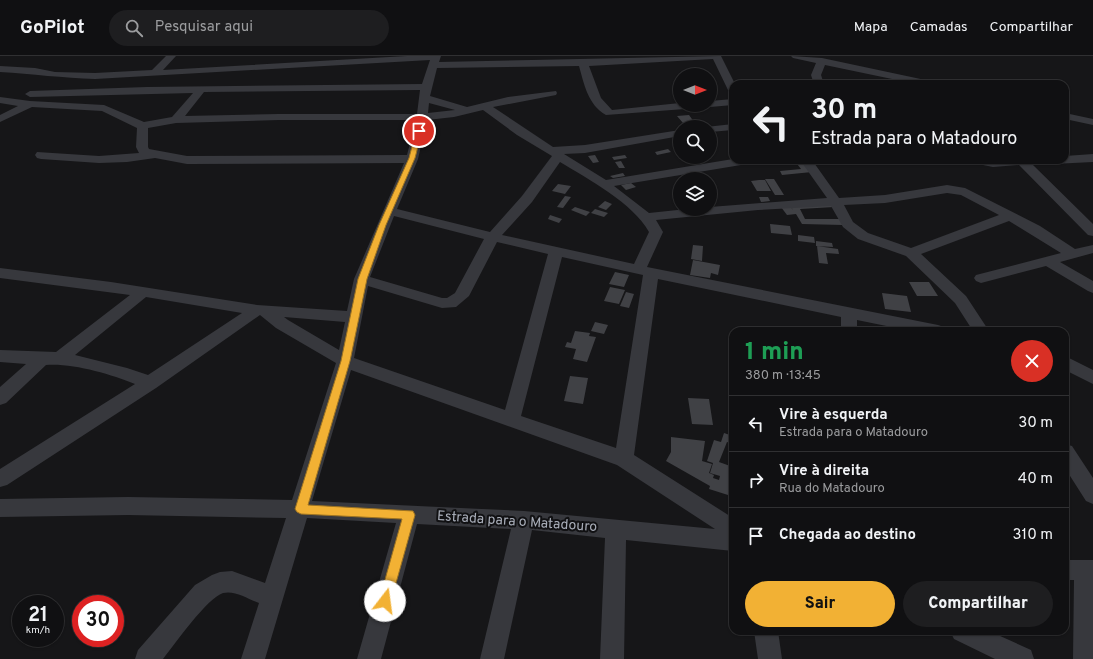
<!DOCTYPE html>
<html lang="pt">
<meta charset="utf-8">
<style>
body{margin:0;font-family:Overpass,sans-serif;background:#1e1e20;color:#f1f3f6;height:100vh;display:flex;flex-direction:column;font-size:15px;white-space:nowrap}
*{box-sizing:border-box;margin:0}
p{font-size:13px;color:#9c9d9f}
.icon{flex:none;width:22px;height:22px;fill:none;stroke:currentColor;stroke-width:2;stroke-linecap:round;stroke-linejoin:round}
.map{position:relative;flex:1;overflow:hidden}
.sheet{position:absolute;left:729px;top:271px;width:340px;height:308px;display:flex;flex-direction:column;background:#101012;border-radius:12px;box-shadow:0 1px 3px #0004,0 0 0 1px #303032}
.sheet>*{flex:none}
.top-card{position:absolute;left:729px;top:24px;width:340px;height:84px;border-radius:12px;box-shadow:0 1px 3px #0004,0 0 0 1px #303032;background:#101012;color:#f1f3f6;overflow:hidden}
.needle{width:26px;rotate:90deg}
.tools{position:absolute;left:673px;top:12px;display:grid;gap:8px}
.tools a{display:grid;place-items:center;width:44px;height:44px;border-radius:50%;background:#101012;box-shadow:0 1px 3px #0004,0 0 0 1px #303032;font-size:20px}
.speed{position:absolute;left:12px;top:539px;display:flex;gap:8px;font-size:20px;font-weight:700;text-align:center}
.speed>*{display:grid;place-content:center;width:52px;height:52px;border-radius:50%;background:#101012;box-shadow:0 1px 3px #0004,0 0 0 1px #303032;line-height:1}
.speed small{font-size:10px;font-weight:400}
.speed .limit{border:6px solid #d22;background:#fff;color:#111}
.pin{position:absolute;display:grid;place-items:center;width:34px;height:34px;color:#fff;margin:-17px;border:2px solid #fff;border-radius:50%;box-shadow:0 1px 4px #0007}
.me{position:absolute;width:44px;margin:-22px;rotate:15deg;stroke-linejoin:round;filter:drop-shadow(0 0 3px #0008)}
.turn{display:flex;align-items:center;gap:14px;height:84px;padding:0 16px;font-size:18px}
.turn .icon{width:52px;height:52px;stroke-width:2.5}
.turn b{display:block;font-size:28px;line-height:34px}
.round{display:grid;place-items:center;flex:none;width:42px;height:42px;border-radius:21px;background:#1e1e20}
.head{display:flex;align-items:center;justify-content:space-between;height:68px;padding:0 16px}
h1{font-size:24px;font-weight:800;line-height:30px;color:#1e9e55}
.primary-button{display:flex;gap:8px;margin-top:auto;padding:8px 16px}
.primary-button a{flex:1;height:46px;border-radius:24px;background:#f2b134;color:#111;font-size:16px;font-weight:800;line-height:46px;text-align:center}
.primary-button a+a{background:#1e1e20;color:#f1f3f6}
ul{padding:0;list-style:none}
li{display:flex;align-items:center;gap:12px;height:56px;padding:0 16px;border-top:1px solid #303032}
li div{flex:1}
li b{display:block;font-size:15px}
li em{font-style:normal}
header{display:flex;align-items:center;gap:24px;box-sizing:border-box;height:56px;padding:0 20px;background:#101012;border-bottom:1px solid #303032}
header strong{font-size:19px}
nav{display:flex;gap:22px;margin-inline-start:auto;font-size:14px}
.search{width:280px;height:36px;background:#1e1e20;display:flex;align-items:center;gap:10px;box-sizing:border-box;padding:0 14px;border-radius:22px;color:#9c9d9f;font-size:15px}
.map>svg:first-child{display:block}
.building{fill:#404145}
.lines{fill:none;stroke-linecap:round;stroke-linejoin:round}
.minor{fill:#37383d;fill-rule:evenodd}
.route{fill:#f2b134;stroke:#9d7322}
.labels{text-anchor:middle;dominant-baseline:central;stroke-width:4;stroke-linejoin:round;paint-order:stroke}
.near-street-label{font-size:14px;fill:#a8adb8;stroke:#111113}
</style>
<header>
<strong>GoPilot</strong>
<div class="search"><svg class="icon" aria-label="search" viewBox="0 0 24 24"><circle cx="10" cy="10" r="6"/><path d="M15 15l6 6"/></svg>Pesquisar aqui</div>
<nav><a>Mapa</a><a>Camadas</a><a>Compartilhar</a></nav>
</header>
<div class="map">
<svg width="1093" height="603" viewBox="0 0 1093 603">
<rect width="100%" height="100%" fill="#161618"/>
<!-- building -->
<path class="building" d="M689,59L694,66L683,67L677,60Z
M668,93L671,96L657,99L655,96Z
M595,99L599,106L593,107L588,100Z
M625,99L627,102L614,104L612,101Z
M794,104H802L812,116L782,119L780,115L801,113Z
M621,105L625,112H619L615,106Z
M623,117L625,120L613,122L610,120Z
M765,123H774L784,139H775Z
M759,124H765L771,135H757L751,125Z
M631,127L636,131L626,134L621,129Z
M558,128L571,130L565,138L552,135Z
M565,140L571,141L563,152L557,151Z
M759,141H768L770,145L761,146Z
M605,145L612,148L606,154L598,151Z
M831,146L834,151L800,153L805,163H840L843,169L802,168L796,158L787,159L781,151L790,150L793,154L790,149Z
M575,151L590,156L586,160L571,154Z
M595,153L608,157L604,161L591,157Z
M550,159L562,163L559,167L548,163Z
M770,168L790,170L792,179L771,177Z
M798,179L814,181L815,187L798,185Z
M816,185L832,187L833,191L816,190Z
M693,189L703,190L702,205L691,203Z
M817,190L838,193L839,198L826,197L828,208L819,207Z
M693,204L720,209L718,219L711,217L710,222L690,219Z
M615,216L629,219L624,231L609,228Z
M909,226H929L938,240H917Z
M610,231L625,234L619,248L604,245Z
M626,236L634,238L629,252L620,250Z
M882,237L907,240L911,256L885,253Z
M595,266L608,269L604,278L591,275Z
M575,275L590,277L589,280L596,281L587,306L573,303L576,293L565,291L567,286L571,287Z
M570,320L588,322L583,348L564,345Z
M688,342L709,343L713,369L692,368Z
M724,377L733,380V388L727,386L719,406L733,411V423L728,439L709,433L710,430L666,405L671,396V381L705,385L702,405L712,408L709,417L714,419L713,422L719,424L720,420L710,417L713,407L707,405L714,384L721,386Z"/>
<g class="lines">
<!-- minor -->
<path class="minor" d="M166,0H176L163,14L407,0H441L439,6L721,0L735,28H733V37L728,34L713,3L589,10L601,42L612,54L680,47V49H703L698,52L606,59C588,49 584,28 579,10L437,12L430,40L467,51L508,41L556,35L557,37L556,39L493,51L553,91L585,89L680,74V80L585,97L564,98L606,124L733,103L753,104L747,108L614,130L649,157L687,153H710V151L827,142L800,104H812L839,142L885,139L947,129L965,132L1040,170L1075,193L1093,189V197L1060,206L1093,225V237L1088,235L1046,210L981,227L976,225L974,222L976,219L1061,197L1009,165L921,198L966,240L989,275H973L955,247L906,200L858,183L843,171L831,150L758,154L656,164L663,176L647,211L938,269L944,271L946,275H911L857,264V275H841V261L658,223L634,399L733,462V495L626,484L624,603H600L605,482L532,474L504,603H480L511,473L417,468L381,603H357L396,467L307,462L265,603H241L259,547C248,543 235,534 223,537C207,542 175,588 163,603H135L138,594L195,529L212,519L220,516L232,515L265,527L286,462L128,459L0,461V443L128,441L292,444L336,307L276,272L260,259L156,332L7,429L0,431V413L135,328C110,318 73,307 46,309L6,347L0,349V331L26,308L0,306V294L56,296L130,239L0,222V212L111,226L257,249L347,255L354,223L404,107L187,108L155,102L127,106L99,107L41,103L37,102L35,99L37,96L99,100L139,97L136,91L137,72L102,55L32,51L0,66V59L18,50L0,47V41L30,45L104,49L144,66L172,61L193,37L30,41L25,38L30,35L147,31L422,28L430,4L95,23C63,22 32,18 0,16V10L35,12L55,16L95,17L152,14ZM420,34L417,58H279L185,60L204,36ZM429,47L455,54L428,57ZM483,54L517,79L552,100L522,140L490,176L397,153L418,103L427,64L454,61ZM279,64H416L407,99L187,100L149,93L148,91V72L176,67ZM560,106C588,123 633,147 649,176L634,208L502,179L532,146ZM947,137L961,139L999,159L911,192L868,177L853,166L844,149L885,147ZM394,160L484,183L455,237L447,242H442L370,221ZM497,186L548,198L505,354L354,302L368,230L442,252L456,251L469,240ZM562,201L643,219L616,392L521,360ZM146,241L242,257L148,319L127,312L75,299ZM284,261L345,266L339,294L288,264ZM351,314L617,409L715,473L524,455L312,445Z
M791,0L822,2L930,25L935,28H916L825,9L821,19L824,28H814L811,19L816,7L793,2Z
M733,43V49L710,51L705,49H710V45Z
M1065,57L1093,63V69L1065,63Z
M733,68V74L710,76V71H706Z
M1093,98V106L1033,109L1093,168V180L1088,179L1019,109L993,111L973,107L971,104H1065V100Z
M1065,300L1093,314V328L1065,314Z
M1065,388L1072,390L1093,422V448L1086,445L1065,412Z
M1065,504H1093V603H1073L1074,524H1065Z
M754,575H778L782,603H758Z
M950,575H989L1031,594L1034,603H995L954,583Z"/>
</g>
<!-- route -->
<path class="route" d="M419,73L422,75L415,102L386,169L367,223L350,305L308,449L413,455L415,459L391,545L390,549L385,551L381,549L379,545L402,463L301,458L297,456L295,453L341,305L358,223L379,169L409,102L416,75Z"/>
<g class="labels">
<!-- near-street labels -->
<g class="near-street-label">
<text transform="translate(517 466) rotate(4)">Estrada para o Matadouro</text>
</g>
</g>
</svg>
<div class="tools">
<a><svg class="needle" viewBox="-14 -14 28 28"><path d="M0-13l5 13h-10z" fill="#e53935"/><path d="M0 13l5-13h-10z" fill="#9c9d9f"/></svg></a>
<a><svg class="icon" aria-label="search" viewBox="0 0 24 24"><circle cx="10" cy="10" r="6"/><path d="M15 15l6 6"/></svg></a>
<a><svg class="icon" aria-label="layers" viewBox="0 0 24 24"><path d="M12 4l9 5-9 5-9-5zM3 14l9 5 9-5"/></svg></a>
</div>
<div class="speed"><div>21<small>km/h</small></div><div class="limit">30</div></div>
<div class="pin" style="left:419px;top:75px;background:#d93025"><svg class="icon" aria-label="arrive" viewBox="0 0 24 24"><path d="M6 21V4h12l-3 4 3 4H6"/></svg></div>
<svg class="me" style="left:385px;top:545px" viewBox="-20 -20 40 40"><circle r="19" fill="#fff"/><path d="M0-13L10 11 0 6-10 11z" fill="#f2b134"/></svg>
<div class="top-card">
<div class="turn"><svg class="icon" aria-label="left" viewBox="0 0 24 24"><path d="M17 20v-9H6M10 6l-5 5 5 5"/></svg><div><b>30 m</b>Estrada para o Matadouro</div></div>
</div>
<section class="sheet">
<div class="head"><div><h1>1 min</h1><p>380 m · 13:45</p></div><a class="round" style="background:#d93025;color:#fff"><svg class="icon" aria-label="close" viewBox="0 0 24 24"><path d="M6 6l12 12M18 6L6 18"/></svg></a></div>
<ul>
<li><svg class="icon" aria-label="left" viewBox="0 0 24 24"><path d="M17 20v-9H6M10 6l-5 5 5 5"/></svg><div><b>Vire à esquerda</b><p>Estrada para o Matadouro</p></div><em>30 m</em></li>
<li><svg class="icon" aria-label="right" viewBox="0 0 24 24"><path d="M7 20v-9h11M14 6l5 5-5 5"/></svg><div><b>Vire à direita</b><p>Rua do Matadouro</p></div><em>40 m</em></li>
<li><svg class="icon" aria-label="arrive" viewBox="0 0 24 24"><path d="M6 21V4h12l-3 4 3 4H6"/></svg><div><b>Chegada ao destino</b></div><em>310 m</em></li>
</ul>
<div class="primary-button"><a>Sair</a><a>Compartilhar</a></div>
</section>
</div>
